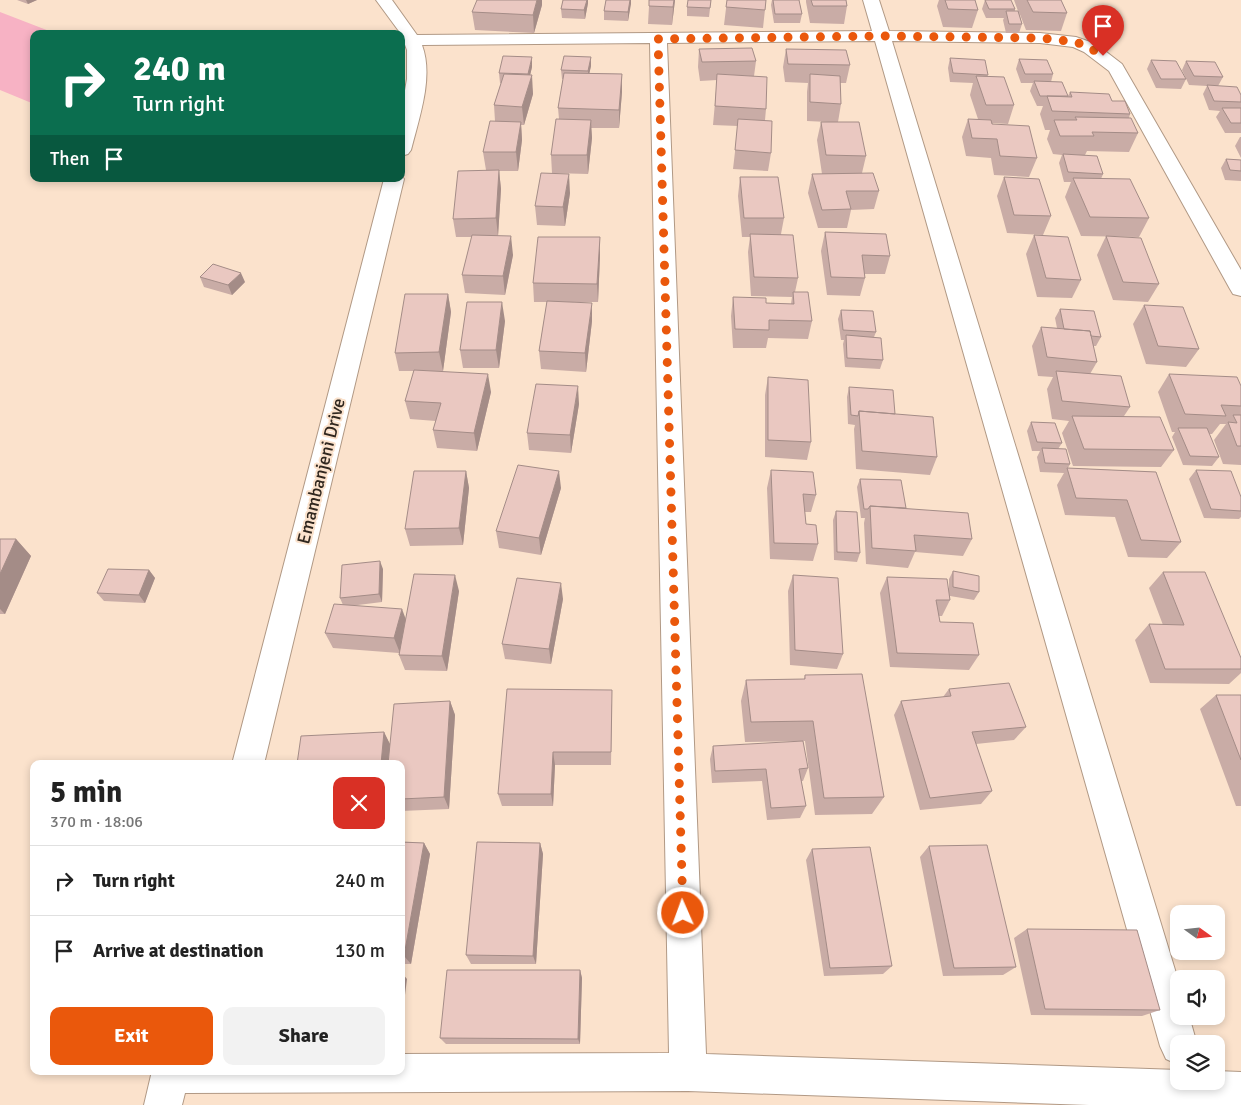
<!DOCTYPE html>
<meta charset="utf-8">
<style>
body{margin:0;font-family:Signika,sans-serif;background:#f2f2f2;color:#222;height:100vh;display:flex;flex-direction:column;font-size:19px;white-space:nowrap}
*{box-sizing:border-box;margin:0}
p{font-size:16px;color:#767676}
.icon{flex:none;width:28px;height:28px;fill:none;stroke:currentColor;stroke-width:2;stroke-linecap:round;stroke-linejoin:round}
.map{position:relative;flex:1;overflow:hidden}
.sheet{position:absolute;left:30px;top:760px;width:375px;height:315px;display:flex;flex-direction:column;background:#fff;border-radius:10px;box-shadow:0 2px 8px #0003}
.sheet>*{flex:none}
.guide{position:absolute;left:30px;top:30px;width:375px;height:152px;border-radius:10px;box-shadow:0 2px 8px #0003;background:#0b6e4f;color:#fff;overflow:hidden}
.needle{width:32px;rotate:105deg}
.buttons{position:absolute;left:1170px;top:905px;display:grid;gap:10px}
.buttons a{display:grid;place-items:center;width:55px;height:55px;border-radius:10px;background:#fff;box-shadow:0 2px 8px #0003;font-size:25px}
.pin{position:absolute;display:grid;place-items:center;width:42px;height:42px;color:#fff;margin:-51px -21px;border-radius:50% 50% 50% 0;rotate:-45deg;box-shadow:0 0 5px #0007}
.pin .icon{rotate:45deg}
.me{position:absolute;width:55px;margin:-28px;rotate:358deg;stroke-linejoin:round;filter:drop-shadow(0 0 4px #0008)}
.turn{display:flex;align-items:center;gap:18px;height:105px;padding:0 20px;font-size:22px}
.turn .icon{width:65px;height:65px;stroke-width:2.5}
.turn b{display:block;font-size:35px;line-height:42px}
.then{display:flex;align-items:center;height:48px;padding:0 20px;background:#0003;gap:10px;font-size:19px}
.round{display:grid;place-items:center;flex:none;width:52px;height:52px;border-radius:10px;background:#f2f2f2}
.summary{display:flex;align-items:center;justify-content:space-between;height:85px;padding:0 20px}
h1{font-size:30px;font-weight:700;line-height:38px}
.cta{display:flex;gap:10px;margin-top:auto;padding:10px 20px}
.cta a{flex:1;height:58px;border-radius:10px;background:#ea580c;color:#fff;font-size:20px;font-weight:700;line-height:58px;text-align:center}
.cta a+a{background:#f2f2f2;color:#222}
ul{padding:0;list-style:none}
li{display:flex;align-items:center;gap:15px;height:70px;padding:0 20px;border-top:1px solid #e0e0e0}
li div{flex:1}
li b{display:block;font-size:19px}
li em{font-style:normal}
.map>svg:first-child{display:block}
.green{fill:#f7b2c4}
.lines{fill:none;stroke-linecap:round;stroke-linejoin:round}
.minor-casing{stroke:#b19985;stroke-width:2}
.minor{fill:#fff;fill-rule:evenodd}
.wall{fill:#c9aca6}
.shaded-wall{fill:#a48c87}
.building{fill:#eac8c1;stroke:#a48c87}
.route{stroke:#ea580c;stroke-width:9;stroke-dasharray:0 16.2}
.labels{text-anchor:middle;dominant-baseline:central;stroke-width:4;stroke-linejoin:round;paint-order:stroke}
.street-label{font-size:18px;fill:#30271f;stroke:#fbe2cc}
</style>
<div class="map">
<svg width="1241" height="1105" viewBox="0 0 1241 1105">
<rect width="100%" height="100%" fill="#fbe2cc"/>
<!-- green -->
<path class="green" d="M0,12L57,34H34V104L0,90Z"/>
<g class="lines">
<defs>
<path id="minor" d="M376,0H392L417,35L872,31L863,0H879L889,31L1040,33L1076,37L1096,44L1122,64L1241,270V296L1233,294L1230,289L1109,71L1084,52L1073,47L1040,43L892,41L1179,983V1016H1189L1197,1044H1179V1065L1166,1059L1160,1046L875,41L667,43L706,1054L1179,1070V1081H1216V1071L1241,1072V1105H1089L688,1091L185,1093L182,1105H144L152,1071H401V1054L669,1053L650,43L422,45C434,77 419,118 411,150L408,154L401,156V113L407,79V50L401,34Z
M401,175L404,179L264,764H232L384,179H401Z"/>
</defs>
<!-- minor casing -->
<use href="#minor" class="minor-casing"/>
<!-- minor -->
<use href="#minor" class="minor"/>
</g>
<!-- wall -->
<path class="wall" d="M17,0H37L28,4Z
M563,0H588V3L585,19L562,18L561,9Z
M606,0H631L628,21L604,20V11Z
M675,0L672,25L648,24L649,6Z
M711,0L709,17L687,16V7Z
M727,0H766L763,28L724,25Z
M772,0H799L802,14L800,23H774L771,5Z
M806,0H846L847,6L844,24L810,23L806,2Z
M939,0H975L978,10L972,28L943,27L937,6Z
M985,0L1015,9V11H1018L1014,0H1061L1067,13L1061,31L1026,30L1019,12L1022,24L1019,33H1006L1003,20L1004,18H986L982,9Z
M542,5L534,33L475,30L472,12Z
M699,49L756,61L754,76L766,109L765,120L771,153L768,171L733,169L738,126L713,125L717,80L700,81L698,67Z
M786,49L850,65L846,83H840L841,104L838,122L866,156L862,173L879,191L874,209L851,210L847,228H818L808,193L812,174H822L817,140L821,122H828L807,121V92L808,83L785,82L783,67Z
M591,57V66L589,73L622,74V92L619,128H591L592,138L588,174L552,173L551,155L559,119L558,108L563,79H562L561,70Z
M950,58L988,75L987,76L1014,105L1008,124L992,123L1037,158L1029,177L994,175L991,158L966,156L962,137L968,119H978L970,95L973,83L950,82L948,68Z
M1019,59L1053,74L1051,82L1068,96L1070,92L1112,101L1130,114L1129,118L1138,133L1129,152L1087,151L1085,155L1103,174L1101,179L1149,218L1139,237L1081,236L1065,197L1071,182H1064L1059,163L1062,155L1053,154L1047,139L1050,130H1045L1040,114L1043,106H1037L1030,91L1033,83H1021L1016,69Z
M1151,60L1186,79L1181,89L1156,88L1147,69Z
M1186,61L1223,77L1218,86L1241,95V133H1225L1216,117L1220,111L1209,110L1203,94L1207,86L1189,85L1182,70Z
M532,67L530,75L533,94L524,125H521L522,140L518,171H499L501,189L498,236L513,255L505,295L465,293L462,275L472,237H456L453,219L486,170L483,152L495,121L494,105L501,83H500L499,73Z
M1240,137H1241V158L1235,146Z
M1226,159L1241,160V181L1225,180L1221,168Z
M740,177L784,218L781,234L798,278L795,292L812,321L808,339L768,338L766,348H733L731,316L733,297L766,303L791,304L792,297L751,296L748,252L750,237H742L738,196Z
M1004,177L1051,216L1043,235L1007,233L997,196Z
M570,193L565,226L537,225L535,206Z
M825,232L890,256L885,274H865V278L860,296L827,295L821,251Z
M1034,235L1081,280L1072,298L1037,297L1026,254Z
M1106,236L1159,284L1148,302L1113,300L1097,255Z
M600,237V256L598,302H573L592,321L586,372L541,369L539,351L547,302H534L533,283Z
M200,277L245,282L232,295L204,287Z
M448,294L451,312L443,371H427L491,392L477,451L437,448L433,430L436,421L410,419L405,401L414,371H399L395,353Z
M1144,305L1199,349L1186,367L1146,364L1133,324Z
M1060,309L1101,337L1096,346H1093L1097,362L1090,374L1130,407L1124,416L1174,450L1161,467L1073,466L1062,433L1069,421L1052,419L1047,389L1053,377L1038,376L1032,346L1041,327L1057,328L1055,318Z
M841,310L876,332L874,337L883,360L880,369L845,367L843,344L844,340H841L838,319Z
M505,321L499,368H463L460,350Z
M1169,374L1241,406V465L1223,464L1214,440L1226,424H1220L1212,434H1209L1219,457L1212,466L1183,465L1172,437L1175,432H1172L1158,392Z
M768,377L811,442L807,460L765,457V395Z
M849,387L895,414L937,457L930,475L856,469L854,429L855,425L848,424L847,397Z
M579,404L571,453L529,450L527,433Z
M1031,422L1062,443L1058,449L1070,464L1068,468L1156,472L1181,542L1167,558L1128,557L1115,517L1065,515L1057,485L1064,473L1040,472L1037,457L1040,451H1032L1027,431Z
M771,470L816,495L811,512H805L806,524L818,544L813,561L770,559L767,488Z
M1196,470L1241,497V517L1239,519L1204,518L1189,479Z
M466,471L469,488L463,545L410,546L405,529Z
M860,479L906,508L972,539L963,556L915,552L908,568L866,564L864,523L865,518H861L857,487Z
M561,488L541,555L499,548L496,531Z
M836,511L860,553L857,562L834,560L833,520Z
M0,539H16L31,556L5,614H0Z
M383,569L382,602L350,606L405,619L459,591L447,671L405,670L399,655V653L333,648L325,633L343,605L340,598Z
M149,570L155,578L145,603L104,601L97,593Z
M953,571L979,592L974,600L950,596V600L942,616H939L940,622L979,655L969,670L890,667L880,593L887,577L949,588V579Z
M1163,572L1241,658V673L1229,684L1150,683L1135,640L1149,624L1163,625L1149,588Z
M793,575L843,654L837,669L790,665L788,591Z
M563,599L551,664L505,659L502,644Z
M805,675L884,797L872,814L815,815L805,741L745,742L741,701L746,680L804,679Z
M949,689L1026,727L1014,740L976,744L992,791L981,804L920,810L894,715L901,701L943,697Z
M1216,695H1241V806H1236L1200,709Z
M450,701L455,715L449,809L401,811V764H297L384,732L390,745Z
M612,704L611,765H555L553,806H502L498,794Z
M713,746L808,768L803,781H801L806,806L800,818L767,820L762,781L712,783L710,759Z
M401,842L424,843L430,854L411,964H401Z
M540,843L543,854L536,964H471L466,955Z
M929,846L1016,967L1003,975L943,976L920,857Z
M812,849L892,966L883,974L824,976L806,860Z
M1027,929L1160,1010L1142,1016L1031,1015L1014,938Z
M580,970L582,978L580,1044H446L440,1038Z"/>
<!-- shaded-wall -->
<path class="shaded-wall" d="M26,0H37L28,4Z
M537,0H542V5L534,33L533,15Z
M587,0H588V3L585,19L584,10Z
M630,0H631V4L628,21V12Z
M674,0H675L672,25L673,7Z
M532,57V67L528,84V74Z
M591,57V66L588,80V71Z
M622,74V92L619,128V110Z
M532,75L533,94L524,125L522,107Z
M591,120L592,138L588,174L587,155Z
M521,122L522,140L518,171L516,152Z
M499,170L501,189L498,236L496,218Z
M569,174L570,193L565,226L563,207Z
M511,236L513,255L505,295L503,276Z
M600,237V256L598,302L597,284Z
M241,273L245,282L232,295L228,285Z
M448,294L451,312L443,371L439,352Z
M502,302L505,321L499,368L496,350Z
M592,303V321L586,372L585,353Z
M488,374L491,392L477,451L474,433Z
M578,386L579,404L571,453L570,435Z
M466,471L469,488L463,545L459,528Z
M559,471L561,488L541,555L539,538Z
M16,539L31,556L5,614L0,609V574Z
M380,561L383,569L382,602L379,594Z
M149,570L155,578L145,603L139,595Z
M455,575L459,591L447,671L442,656Z
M561,583L563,599L551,664L549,649Z
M402,609L408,625L400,653L394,638Z
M450,701L455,715L449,809L444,797Z
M384,732L391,746L389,764H381Z
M553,752L555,765L553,806L551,794Z
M424,843L430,854L411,964L404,956Z
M540,843L543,854L536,964L533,956Z
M580,970L582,978L580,1044L578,1039Z
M401,972L407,979L401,1027Z"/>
<!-- building -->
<path class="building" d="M477,0H537L533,15L472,12Z
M563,0H587L584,10L561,9Z
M606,0H630L628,12L604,11Z
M649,0H674L673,7L649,6Z
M688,0H711L710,8L687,7Z
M727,0H766L765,10L726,7Z
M773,0H799L802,14H775Z
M811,0H846L847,6H813Z
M945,0H975L978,10L948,9Z
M985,0H1011L1015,9H989Z
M1027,0H1061L1067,13L1033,12Z
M1006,11H1018L1022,24H1009Z
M752,48L756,61L702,62L699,49Z
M786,49L846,50L850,65L788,64Z
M503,56L532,57L528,74L499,73Z
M564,56L591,57L588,71L561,70Z
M950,58L985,60L988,75L953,73Z
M1019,59L1047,60L1053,74H1025Z
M1151,60L1176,61L1186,79H1161Z
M1186,61L1215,62L1223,77L1194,76Z
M564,73L622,74L619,110L558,108Z
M504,74L532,75L522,107L494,105Z
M717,74L767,77L766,109L715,106Z
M810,74L840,76L841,104L810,102Z
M976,76L1004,77L1014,105H986Z
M1034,81L1062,82L1068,96H1040Z
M1207,85L1237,87L1241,95V102L1214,101Z
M1070,92L1109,94L1112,101H1125L1130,114L1052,111L1047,96L1072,97Z
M1222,108H1241V123H1231Z
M1075,117L1131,118L1138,133L1092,132L1094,136H1060L1054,120H1077Z
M556,119L591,120L587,155H551Z
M738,119L772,121L771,153L735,150Z
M968,119L991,120L992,124L1029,126L1037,158L1000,156L997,139L972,138Z
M490,121L521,122L516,152H483Z
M821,122H859L866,156L826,155Z
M1063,154L1097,156L1103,174L1068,172Z
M1226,159L1241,160V171L1230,170Z
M499,170L496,218L453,219L458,171Z
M541,173L569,174L563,207L535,206Z
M873,173L879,191H846L851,209L822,210L812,174Z
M740,177H778L784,218H744Z
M1004,177L1039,179L1051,216L1014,215Z
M1073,178L1130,179L1149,218L1090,217Z
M825,232L886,234L890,256L862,255L865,278L831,277Z
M750,234L793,235L798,278L754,277Z
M472,235L511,236L503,276L462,275Z
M1034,235L1068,237L1081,280L1046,278Z
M1106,236L1141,238L1159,284L1123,282Z
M538,237H600L597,284L533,283Z
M213,264L241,273L228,285L200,277Z
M793,292H808L812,321L769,320V330L735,329L733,297L766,298V303L794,304Z
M405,294H448L439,352L395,353Z
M547,301L592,303L585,353L539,351Z
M467,302H502L496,350H460Z
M1144,305L1183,307L1199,349L1158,346Z
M1060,309L1094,311L1101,337L1091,336L1090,331L1064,329Z
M841,310L873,311L876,332L843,330Z
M1041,327L1090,331L1097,362L1047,357Z
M846,335L881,338L883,360L847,358Z
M414,370L488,374L474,433L433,430L441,403L405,401Z
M1056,371L1121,376L1130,407L1062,401Z
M1169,374L1237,377L1241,386V406L1221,405L1226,416L1185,414Z
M768,377L808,380L811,442L768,440Z
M536,384L578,386L570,435L527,433Z
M849,387L893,390L895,414L859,411L858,416L851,415Z
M859,411L933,417L937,457L862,451Z
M1233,415H1241V446H1237L1228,422L1237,423Z
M1072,416L1160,417L1174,450L1084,449Z
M1031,422L1055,423L1062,443L1037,442Z
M1178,428H1207L1219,457L1190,456Z
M1042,448L1066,449L1070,464L1045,463Z
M518,465L559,471L539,538L496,531Z
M1067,468L1156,472L1181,542L1141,540L1127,500L1076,498Z
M771,470L813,472L816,495L803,494L806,524L816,525L818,544L774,543Z
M1196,470L1231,471L1241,497V511L1211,509Z
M414,471H466L459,528L405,529Z
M860,479L901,480L906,508L870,506L868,509H864Z
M870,506L968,513L972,539L914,535L916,551L872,548Z
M836,511L857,512L860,553L837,552Z
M0,539H16L0,574Z
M380,561L379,594L340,598L342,565Z
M108,569L149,570L139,595L97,593Z
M953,571L979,576V592L953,587Z
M1163,572H1205L1241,658V669H1165L1149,624L1184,625Z
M414,574L455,575L442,656L399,655Z
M793,575L838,578L843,654L795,650Z
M887,577L947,579L950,600H936L940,622L973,623L979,655L897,653Z
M517,578L561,583L549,649L502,644Z
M334,604L402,609L394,638L325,633Z
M862,674L884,797L824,798L813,721L751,722L746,680L805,679V675Z
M1009,683L1026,727L972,732L992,791L930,798L901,701L951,696L949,689Z
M507,689L612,690L611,752H553L551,794H498Z
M1216,695H1241V760Z
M450,701L444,797L401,799V764H388L394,704Z
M384,732L381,764H297L301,736Z
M803,741L808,768L799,769L806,806L771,808L766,769L715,771L713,746Z
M401,842L424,843L404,956H401Z
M477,842L540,843L533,956L466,955Z
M987,845L1016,967L954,968L929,846Z
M870,847L892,966L830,968L812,849Z
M1027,929L1137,930L1160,1010L1045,1009Z
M447,970H580L578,1039L440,1038Z"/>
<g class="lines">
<!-- route -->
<path class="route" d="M683,913L658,39L881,36L1040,38L1076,42L1090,48L1103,56"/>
</g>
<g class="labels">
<!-- street labels -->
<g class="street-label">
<text transform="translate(321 471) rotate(-76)">Emambanjeni Drive</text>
</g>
</g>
</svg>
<div class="buttons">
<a><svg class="needle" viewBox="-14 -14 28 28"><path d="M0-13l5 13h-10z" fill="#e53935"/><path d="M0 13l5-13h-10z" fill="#767676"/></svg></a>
<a><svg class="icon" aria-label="sound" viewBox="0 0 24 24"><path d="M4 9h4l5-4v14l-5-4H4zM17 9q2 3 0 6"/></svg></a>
<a><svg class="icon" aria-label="layers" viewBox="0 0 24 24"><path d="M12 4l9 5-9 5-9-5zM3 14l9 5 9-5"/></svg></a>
</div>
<div class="pin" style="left:1103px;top:56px;background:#d93025"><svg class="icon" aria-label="arrive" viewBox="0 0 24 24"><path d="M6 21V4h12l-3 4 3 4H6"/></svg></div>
<svg class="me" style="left:683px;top:913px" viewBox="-20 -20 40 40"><circle r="17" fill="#ea580c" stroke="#fff" stroke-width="3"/><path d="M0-11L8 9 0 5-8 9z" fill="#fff"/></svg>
<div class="guide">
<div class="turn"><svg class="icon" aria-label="right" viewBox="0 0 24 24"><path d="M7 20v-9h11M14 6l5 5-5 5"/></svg><div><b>240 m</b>Turn right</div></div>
<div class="then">Then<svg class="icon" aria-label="arrive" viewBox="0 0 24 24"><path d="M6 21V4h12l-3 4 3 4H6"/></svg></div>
</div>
<section class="sheet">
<div class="summary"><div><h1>5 min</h1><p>370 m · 18:06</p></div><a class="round" style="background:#d93025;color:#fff"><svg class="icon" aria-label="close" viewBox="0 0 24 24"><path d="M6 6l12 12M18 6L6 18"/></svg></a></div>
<ul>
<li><svg class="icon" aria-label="right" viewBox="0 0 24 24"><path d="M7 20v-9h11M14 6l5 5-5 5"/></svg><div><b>Turn right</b></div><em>240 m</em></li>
<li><svg class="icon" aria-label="arrive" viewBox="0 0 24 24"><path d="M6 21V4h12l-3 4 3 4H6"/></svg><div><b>Arrive at destination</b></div><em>130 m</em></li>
</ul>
<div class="cta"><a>Exit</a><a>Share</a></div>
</section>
</div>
